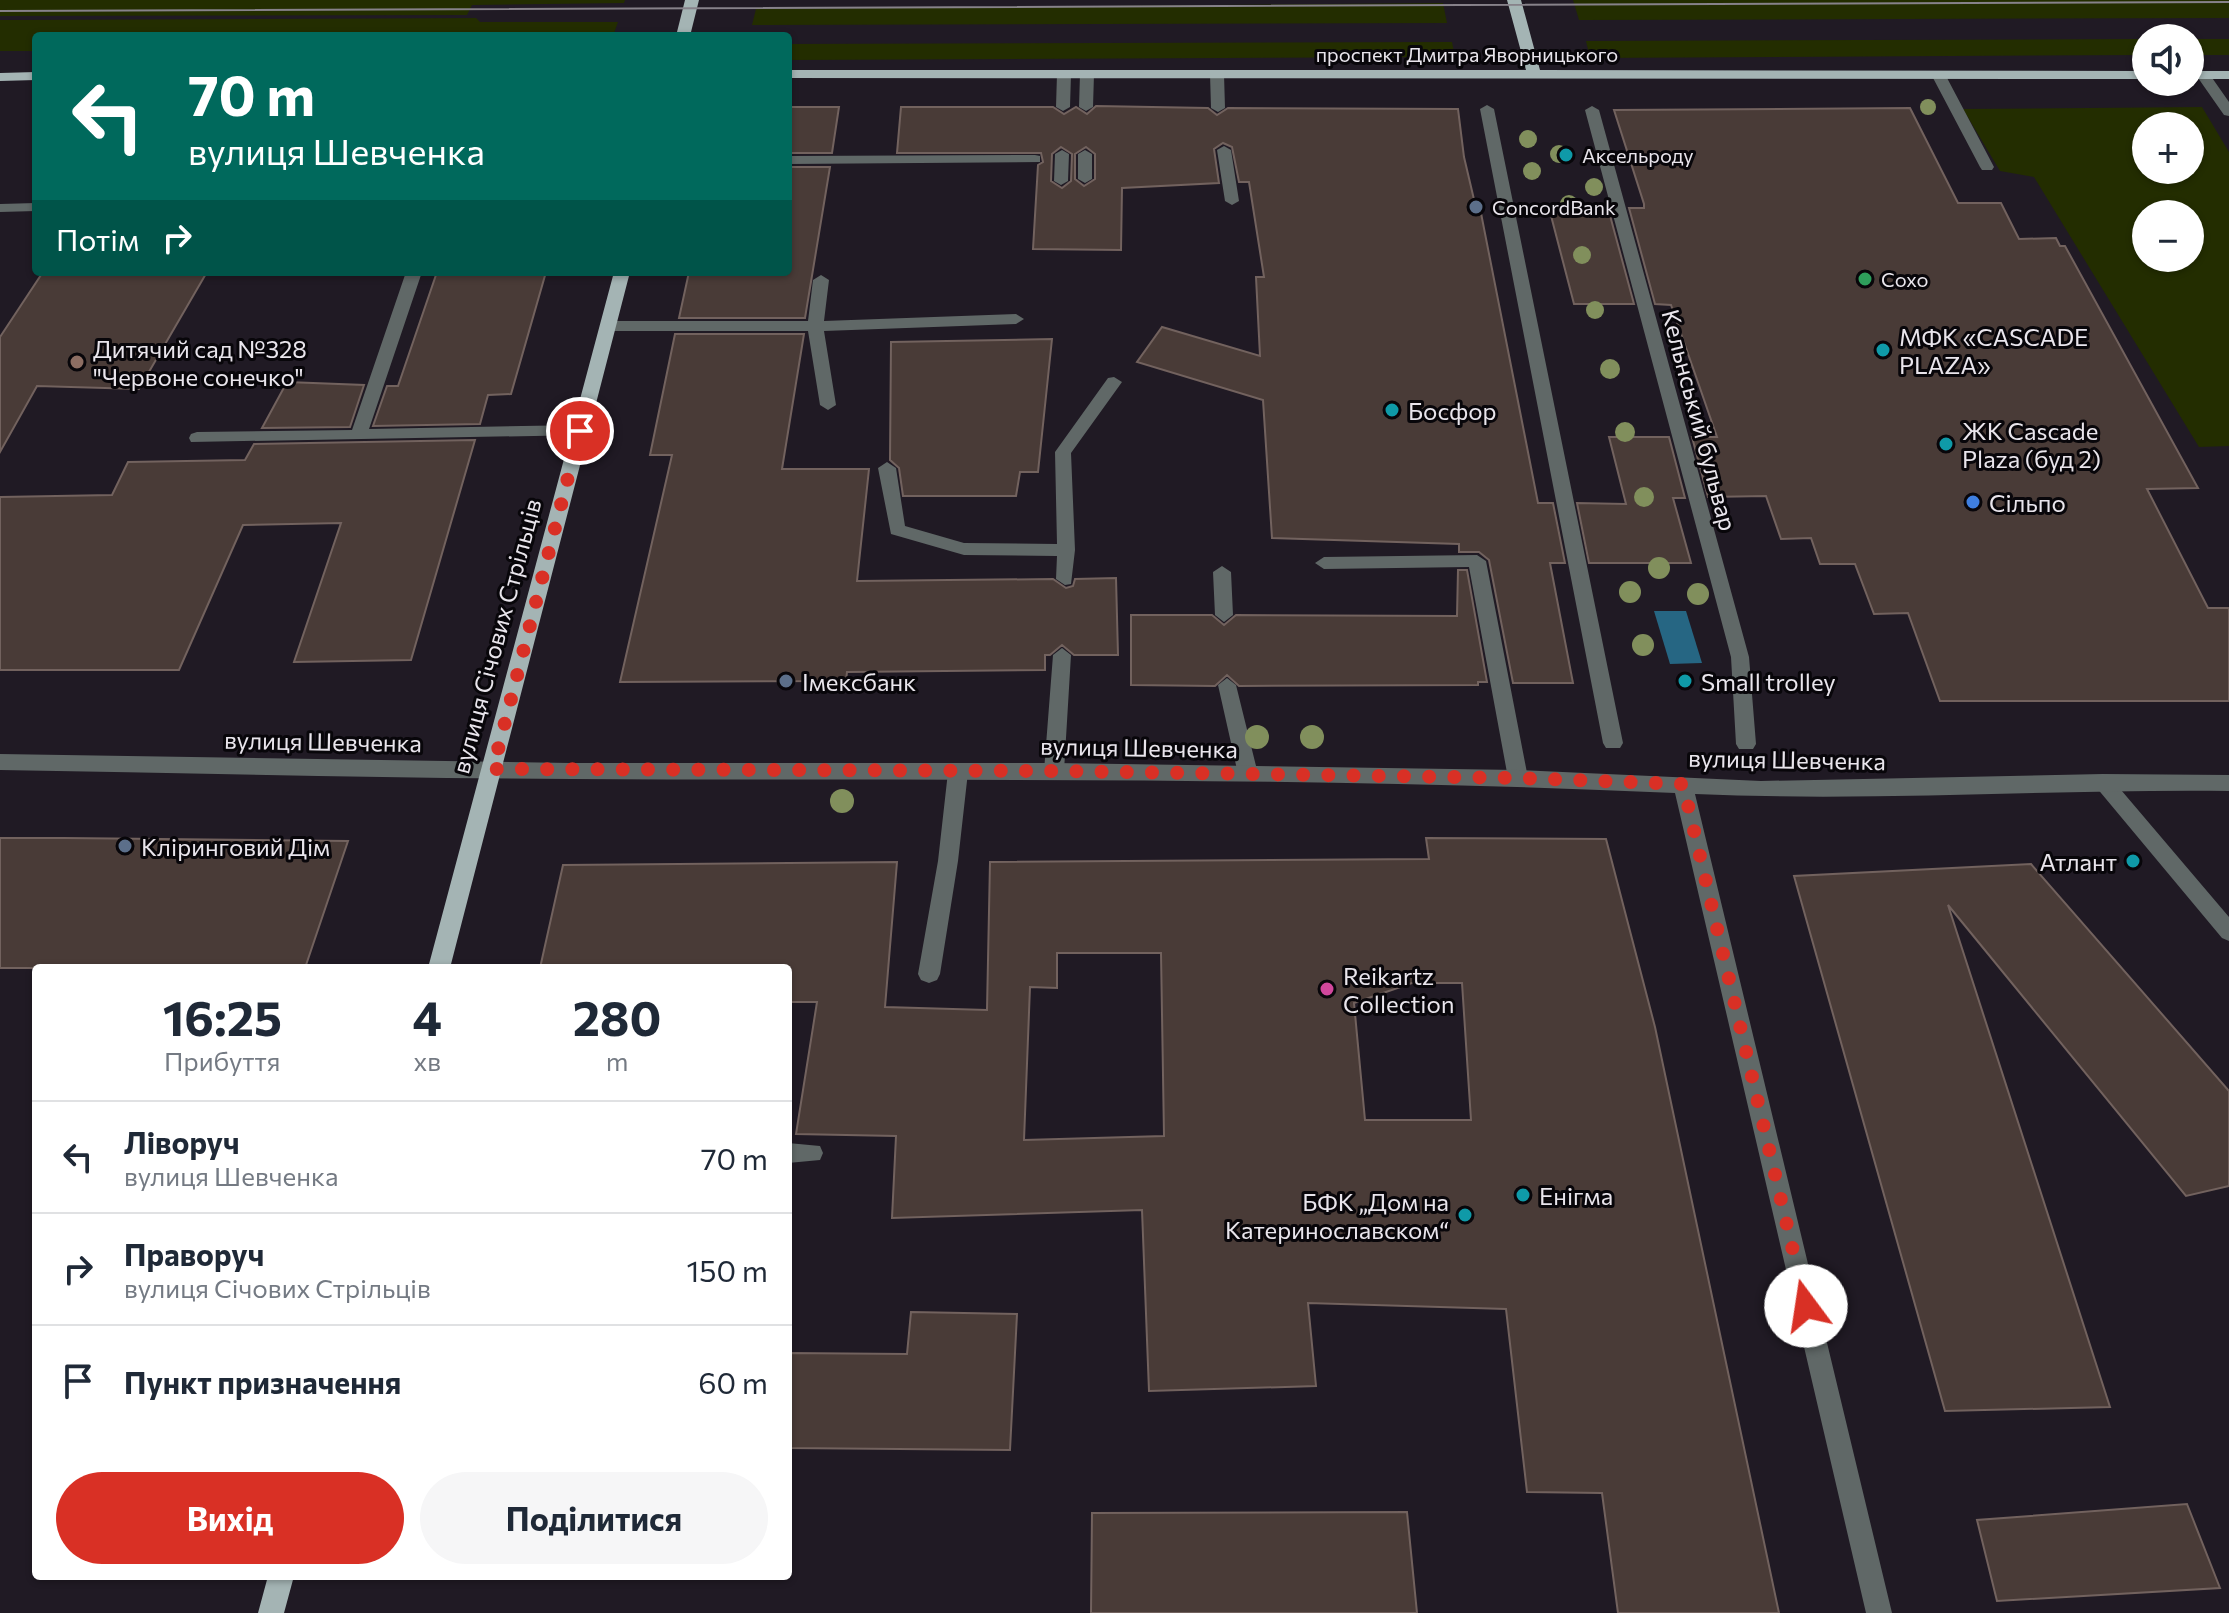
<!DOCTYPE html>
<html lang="uk">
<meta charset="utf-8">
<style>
body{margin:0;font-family:Commissioner,sans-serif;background:#f6f6f7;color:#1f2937;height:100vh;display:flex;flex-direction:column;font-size:30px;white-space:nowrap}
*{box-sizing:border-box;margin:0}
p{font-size:26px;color:#747a83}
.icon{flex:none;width:44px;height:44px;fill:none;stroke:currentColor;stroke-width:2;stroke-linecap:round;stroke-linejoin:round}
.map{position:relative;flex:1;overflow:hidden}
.side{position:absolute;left:32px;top:964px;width:760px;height:616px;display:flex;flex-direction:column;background:#fff;border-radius:8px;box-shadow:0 2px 6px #0004}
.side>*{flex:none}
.hud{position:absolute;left:32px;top:32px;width:760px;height:244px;border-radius:8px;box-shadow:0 2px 6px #0004;background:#00695c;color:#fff;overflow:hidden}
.tools{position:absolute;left:2132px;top:24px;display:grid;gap:16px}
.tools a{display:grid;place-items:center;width:72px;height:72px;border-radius:50%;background:#fff;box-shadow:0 2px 6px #0004;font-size:40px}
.pin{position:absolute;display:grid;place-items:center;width:68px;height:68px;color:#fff;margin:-34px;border:4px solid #fff;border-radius:50%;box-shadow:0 2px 8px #0007}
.me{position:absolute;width:88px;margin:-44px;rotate:346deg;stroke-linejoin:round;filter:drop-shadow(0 0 6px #0008)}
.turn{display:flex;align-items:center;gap:28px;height:168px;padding:0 24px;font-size:36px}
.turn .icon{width:104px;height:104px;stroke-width:2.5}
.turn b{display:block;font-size:56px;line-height:68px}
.then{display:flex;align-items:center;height:76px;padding:0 24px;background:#0003;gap:16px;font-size:30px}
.eta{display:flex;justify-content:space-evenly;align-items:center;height:136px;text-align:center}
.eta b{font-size:48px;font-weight:700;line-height:56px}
.cta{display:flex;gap:16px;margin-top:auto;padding:16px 24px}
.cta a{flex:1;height:92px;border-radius:48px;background:#d93025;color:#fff;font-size:32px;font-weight:700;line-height:92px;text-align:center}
.cta a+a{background:#f6f6f7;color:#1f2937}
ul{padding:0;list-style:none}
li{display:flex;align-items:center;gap:24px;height:112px;padding:0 24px;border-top:2px solid #e0e1e3}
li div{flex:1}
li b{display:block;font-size:30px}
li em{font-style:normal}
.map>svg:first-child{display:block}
.green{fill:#232d00;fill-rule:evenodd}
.water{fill:#266683}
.building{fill:#493b37;stroke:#72625e;stroke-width:2;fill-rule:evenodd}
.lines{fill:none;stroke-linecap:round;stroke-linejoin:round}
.service{fill:#606867;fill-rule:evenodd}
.pedestrian{fill:#606867;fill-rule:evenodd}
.minor{fill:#606867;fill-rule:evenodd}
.primary{fill:#a4b4b4;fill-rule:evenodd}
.tram{stroke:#87828a;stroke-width:2}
.tree{fill:#818f5c}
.route{stroke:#d93025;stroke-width:14;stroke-dasharray:0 25.2}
.culture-dot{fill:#0f9aa8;stroke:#08060a;stroke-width:3}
.service-dot{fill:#5c6f8a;stroke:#08060a;stroke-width:3}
.leisure-dot{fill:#2e9e5b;stroke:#08060a;stroke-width:3}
.education-dot{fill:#8d6e63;stroke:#08060a;stroke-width:3}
.shop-dot{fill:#3f7fe0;stroke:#08060a;stroke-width:3}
.hotel-dot{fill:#d1479c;stroke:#08060a;stroke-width:3}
.labels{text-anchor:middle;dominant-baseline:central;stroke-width:6;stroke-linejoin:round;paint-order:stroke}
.far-street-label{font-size:20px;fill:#e9e5ec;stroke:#08060a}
.far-poi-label{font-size:20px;fill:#e9e5ec;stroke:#08060a;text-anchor:start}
.poi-label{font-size:24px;fill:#e9e5ec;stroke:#08060a;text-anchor:start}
.street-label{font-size:24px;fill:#e9e5ec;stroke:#08060a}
</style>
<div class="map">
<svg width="2229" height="1613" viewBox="0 0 2229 1613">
<rect width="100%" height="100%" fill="#201a24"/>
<!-- green -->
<path class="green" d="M0,0H625L624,3L472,5L467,15L0,16Z
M1573,0H2229V18L1579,20Z
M1443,3L1447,23L752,25L756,9Z
M476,18L480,22H618L613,36H36V51H0V20Z
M2146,39V55L1590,58L1586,41Z
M2190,39H2229V55H2190Z
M1452,42L1455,57L788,60V44Z
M2202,107L2229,152V446L2199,447L2034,177L2000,171L1963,109ZM2146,126H2190V170H2146ZM2146,214H2190V258H2146Z"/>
<!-- water -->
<path class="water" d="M1654,611H1686L1702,663L1670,664Z"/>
<!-- building -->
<path class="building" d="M1096,106L1208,108L1217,115L1228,108L1458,109L1464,157L1476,208H1480L1538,503H1553L1565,563H1550L1573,683H1513L1489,560L1479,552H1459V544L1272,538L1263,400L1137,362L1162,327L1260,356L1256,277H1264L1249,182H1239L1232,147L1223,143L1214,149L1219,183L1122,188L1121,250L1033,249L1038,165L1043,162L1041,153H897L901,107H1053L1064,114L1076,107L1087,114ZM1061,147L1072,154L1071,181L1062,188L1051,181L1052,154ZM1086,147L1095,154V179L1084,186L1075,179V154Z
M788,107H839L832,153H788Z
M1910,108L1958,203H2001L2019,239L2056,238L2060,246H2065L2198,488L2147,489L2208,608H2229V701H1940L1908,613L1874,614L1855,564H1820L1811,538L1781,539L1766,496L1708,497L1692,437H1717L1671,305L1655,304L1629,208H1644V204L1614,110Z
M788,167H830L805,318H679L689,272H788Z
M1549,208H1608L1634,304H1574Z
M43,272H207L139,389L37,386L0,452V337Z
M437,272H546L511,394L488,395L480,424L373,426L387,386H398Z
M675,334H804L782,469H869L857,581L1053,579L1066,588L1073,586L1075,579L1116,578L1118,655H1074L1062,645L1050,655H1045V670L847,672L846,681L620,682L672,455H650Z
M1052,339L1038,472H1020L1016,496H903L899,468L890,460L891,342Z
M287,382L364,385L350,427L262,428Z
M1609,437H1669L1685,498H1673L1691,563H1589L1577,503L1626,504Z
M475,440L411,660L294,662L341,523L243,525L179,670H0V497L112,495L128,462L245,460L254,444Z
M1458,570H1467L1487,682H1478V685L1239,686L1227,675L1215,686L1131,685V615H1212L1224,625L1236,615L1457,616Z
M0,838H65L348,841L305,968H0Z
M1426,838L1606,839L1655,1027L1779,1613H1618L1602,1493L1527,1492L1506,1309L1308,1303L1316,1386L1149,1391L1142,1210L892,1218L896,1136L796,1134L817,1002H788V968H540L563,865L897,862L885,1007L987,1010L990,862L1429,859ZM1057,953H1161L1164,1136L1024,1140L1030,987L1057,988ZM1412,983H1462L1471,1120H1365L1354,1003Z
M2031,864L2229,1091V1186L2186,1196L1948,905L2110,1407L1945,1411L1794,876Z
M911,1312L1017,1314L1010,1450L788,1448V1353L907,1354Z
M2187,1504L2220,1588L1997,1601L1977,1520Z
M1407,1512L1417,1613H1091L1092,1513Z"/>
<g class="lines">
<!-- service -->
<path class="service" d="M1064,70L1071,74L1070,107L1063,111L1056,107L1057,74Z
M1087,70L1094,74L1093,107L1086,111L1079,107L1080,74Z
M1217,70L1224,74L1225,108L1218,112L1211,108L1210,74Z
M2203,71L2208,72L2229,102V116L2224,115L2196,75Z
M1939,72L1946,76L1994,167L1992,170H1982L1980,167L1932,76Z
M1224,146L1231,150L1239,201L1232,205L1225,201L1217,150Z
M1062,150L1069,154L1068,181L1061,185L1054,181L1055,154Z
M1085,150L1092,154V179L1085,183L1078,179V154Z
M1035,155L1040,156V162L788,164V156Z
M36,203V211L0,212V204Z
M406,272H422L369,429L580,425L588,431L586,435L191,442L189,438L191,434L197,432L352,430Z
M821,275L829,280L824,321L1016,314L1024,319L1016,324L824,331L836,405L828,410L820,405L808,331H608L600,326L608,321H808L813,280Z
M1114,377L1122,382L1071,453L1075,550L1071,584L1065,585L1056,579L1057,556L964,555L891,534L878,468L887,462L896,468L905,526L964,543L1057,544L1055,452L1108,378Z
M1477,555L1486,561L1528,778L1525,783H1511L1508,778L1469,567L1324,569L1315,563L1324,557Z
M1222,566L1231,572L1233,615L1224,622L1215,615L1213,572Z
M1062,648L1071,655L1064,771L1061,776H1047L1044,771L1053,655Z
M1227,678L1236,685L1258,774L1255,779H1241L1238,774L1218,685Z
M958,764L965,767L968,772L958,861L940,974L937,980L929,983L921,980L918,974L938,861L948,772L951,767Z
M788,1143L820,1146L823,1153L820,1160L788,1163Z"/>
<!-- pedestrian -->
<path class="pedestrian" d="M1487,105L1494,109L1623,743L1620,748H1606L1603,743L1480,109Z
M1592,106L1599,110L1749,657L1756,744L1753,749H1739L1736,744L1731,657L1585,110Z
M2103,774L2110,777L2229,917V941L2222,938L2096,787L2093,782L2096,777Z"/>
<!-- minor -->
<path class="minor" d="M0,754L570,763H1054L1518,770L1761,781L2103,774L2229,775V791C2051,789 1873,802 1695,794L1892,1613H1866L1675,793C1308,776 940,781 572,779C382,778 191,773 0,770Z"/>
<!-- primary -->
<path class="primary" d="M685,0H699L690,36H676Z
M1507,0H1521L1540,70L2146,71V79L788,78V70H1526Z
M2190,71H2229V79H2190Z
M36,72V80L0,81V73Z
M614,272H630L450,968H428Z
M268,1576H294L284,1613H258Z"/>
<!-- tram -->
<path class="tram" d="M0,11L2229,2"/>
</g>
<!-- trees -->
<g class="tree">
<circle cx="1928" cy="107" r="8"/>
<circle cx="1528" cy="139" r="9"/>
<circle cx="1559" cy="154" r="9"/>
<circle cx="1532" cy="171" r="9"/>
<circle cx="1594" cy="187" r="9"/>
<circle cx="1569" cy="204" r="9"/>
<circle cx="1582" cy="255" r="9"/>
<circle cx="1595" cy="310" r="9"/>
<circle cx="1610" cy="369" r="10"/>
<circle cx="1625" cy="432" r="10"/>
<circle cx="1644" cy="497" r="10"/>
<circle cx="1659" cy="568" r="11"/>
<circle cx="1630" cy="592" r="11"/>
<circle cx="1698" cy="594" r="11"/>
<circle cx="1643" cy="645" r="11"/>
<circle cx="1257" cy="737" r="12"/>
<circle cx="1312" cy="737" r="12"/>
<circle cx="842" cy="801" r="12"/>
</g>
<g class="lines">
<!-- route -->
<path class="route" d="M580,431L493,769L1054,771L1518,778L1683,784L1806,1306"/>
</g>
<!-- markers -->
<g class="culture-dot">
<circle cx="1566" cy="155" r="8"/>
<circle cx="1883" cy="350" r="8"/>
<circle cx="1392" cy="410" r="8"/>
<circle cx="1946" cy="444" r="8"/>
<circle cx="1685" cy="681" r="8"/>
<circle cx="2133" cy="861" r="8"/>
<circle cx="1523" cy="1195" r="8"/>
<circle cx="1465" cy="1215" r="8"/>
</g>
<g class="service-dot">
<circle cx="1476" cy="207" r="8"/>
<circle cx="786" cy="681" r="8"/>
<circle cx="125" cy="846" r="8"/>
</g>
<circle class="leisure-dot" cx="1865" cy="279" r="8"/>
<circle class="education-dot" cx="77" cy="362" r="8"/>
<circle class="shop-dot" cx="1973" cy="502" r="8"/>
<circle class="hotel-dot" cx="1327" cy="989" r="8"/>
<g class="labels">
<!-- far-street labels -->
<g class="far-street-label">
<text x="1467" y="54">проспект Дмитра Яворницького</text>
</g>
<!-- far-poi labels -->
<g class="far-poi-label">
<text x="1582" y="155">Аксельроду</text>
<text x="1492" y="207">ConcordBank</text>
<text x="1881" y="279">Сохо</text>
</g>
<!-- poi labels -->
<g class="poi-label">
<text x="1899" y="336">МФК «CASCADE<tspan x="1899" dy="28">PLAZA»</tspan></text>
<text x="93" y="348">Дитячий сад №328<tspan x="93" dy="28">"Червоне сонечко"</tspan></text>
<text x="1408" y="410">Босфор</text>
<text x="1962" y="430">ЖК Cascade<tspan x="1962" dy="28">Plaza (буд 2)</tspan></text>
<text x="1989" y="502">Сільпо</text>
<text x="802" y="681">Імексбанк</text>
<text x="1701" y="681">Small trolley</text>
<text x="141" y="846">Кліринговий Дім</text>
<text x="2117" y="861" text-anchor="end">Атлант</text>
<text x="1343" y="975">Reikartz<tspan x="1343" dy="28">Collection</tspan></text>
<text x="1539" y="1195">Енігма</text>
<text x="1449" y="1201" text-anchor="end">БФК „Дом на<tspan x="1449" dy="28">Катеринославском“</tspan></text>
</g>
<!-- street labels -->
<g class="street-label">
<text transform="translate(1700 420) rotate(75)">Кельнський бульвар</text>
<text transform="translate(496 636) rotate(-75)">вулиця Січових Стрільців</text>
<text transform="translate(323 741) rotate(1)">вулиця Шевченка</text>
<text transform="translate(1139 747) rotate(1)">вулиця Шевченка</text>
<text transform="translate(1787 759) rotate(1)">вулиця Шевченка</text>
</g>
</g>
</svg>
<div class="tools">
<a><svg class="icon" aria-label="sound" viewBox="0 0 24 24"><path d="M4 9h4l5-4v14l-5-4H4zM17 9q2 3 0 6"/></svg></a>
<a>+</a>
<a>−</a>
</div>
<div class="pin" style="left:580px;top:431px;background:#d93025"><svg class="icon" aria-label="arrive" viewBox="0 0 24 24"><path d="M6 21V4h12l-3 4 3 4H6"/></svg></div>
<svg class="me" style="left:1806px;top:1306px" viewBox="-20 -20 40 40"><circle r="19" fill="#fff"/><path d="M0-13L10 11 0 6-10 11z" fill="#d93025"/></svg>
<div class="hud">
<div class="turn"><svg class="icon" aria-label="left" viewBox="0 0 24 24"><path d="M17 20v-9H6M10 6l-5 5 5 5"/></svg><div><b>70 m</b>вулиця Шевченка</div></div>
<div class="then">Потім<svg class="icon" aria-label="right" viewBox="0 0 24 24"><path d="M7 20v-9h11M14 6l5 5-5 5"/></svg></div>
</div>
<section class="side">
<div class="eta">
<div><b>16:25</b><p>Прибуття</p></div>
<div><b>4</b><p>хв</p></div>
<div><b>280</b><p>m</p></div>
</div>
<ul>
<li><svg class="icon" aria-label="left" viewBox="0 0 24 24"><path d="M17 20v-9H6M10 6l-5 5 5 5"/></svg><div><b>Ліворуч</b><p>вулиця Шевченка</p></div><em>70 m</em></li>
<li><svg class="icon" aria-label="right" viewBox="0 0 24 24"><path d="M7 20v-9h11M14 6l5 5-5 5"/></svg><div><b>Праворуч</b><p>вулиця Січових Стрільців</p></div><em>150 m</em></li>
<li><svg class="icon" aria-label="arrive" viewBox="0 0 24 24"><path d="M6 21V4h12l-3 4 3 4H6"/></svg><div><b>Пункт призначення</b></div><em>60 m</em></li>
</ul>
<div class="cta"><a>Вихід</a><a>Поділитися</a></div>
</section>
</div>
